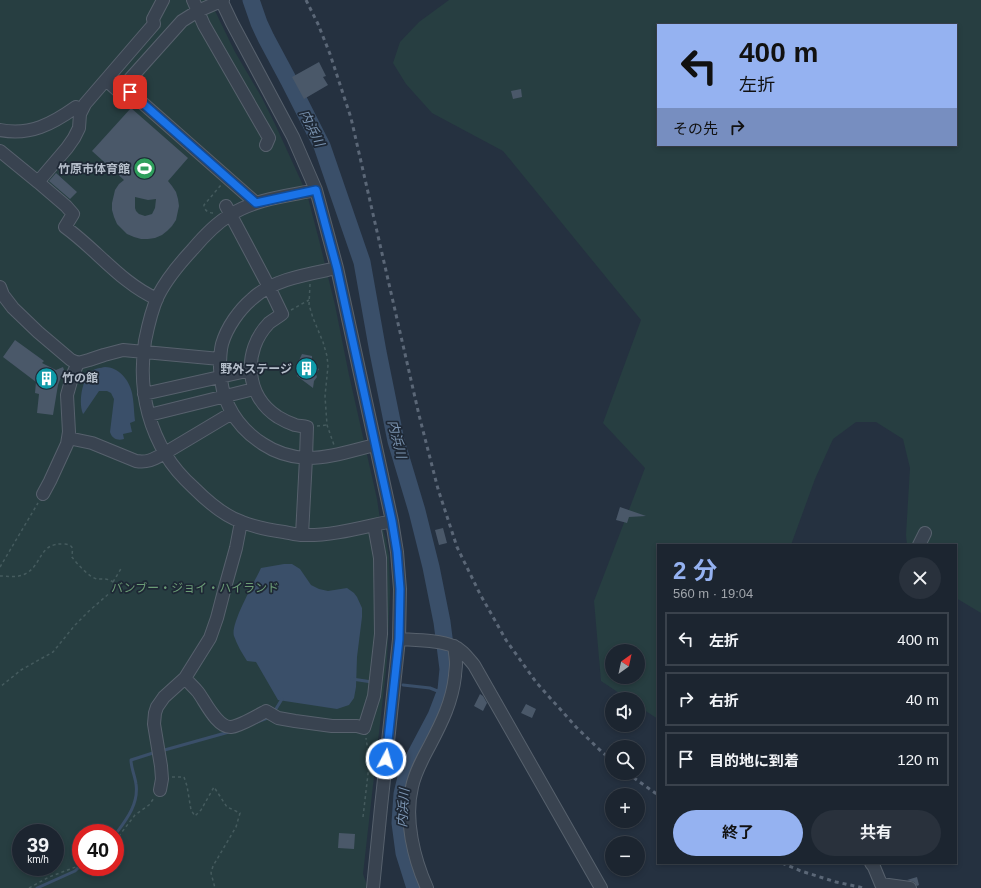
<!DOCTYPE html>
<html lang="ja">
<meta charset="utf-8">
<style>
body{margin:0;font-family:Helvetica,"Noto Sans JP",sans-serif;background:#29313c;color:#f1f3f6;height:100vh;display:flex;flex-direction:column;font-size:15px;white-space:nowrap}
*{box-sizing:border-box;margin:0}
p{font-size:13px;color:#a0a5ab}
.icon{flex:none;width:22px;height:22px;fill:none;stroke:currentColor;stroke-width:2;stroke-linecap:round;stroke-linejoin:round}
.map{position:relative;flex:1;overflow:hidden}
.sheet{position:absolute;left:657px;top:544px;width:300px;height:320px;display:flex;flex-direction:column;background:#1c2530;border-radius:0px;box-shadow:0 2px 6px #0003,0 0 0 1px #3a424c}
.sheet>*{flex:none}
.top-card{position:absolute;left:657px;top:24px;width:300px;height:122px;border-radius:0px;box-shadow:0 2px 6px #0003,0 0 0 1px #3a424c;background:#95b2f1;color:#111;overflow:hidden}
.needle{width:26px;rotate:33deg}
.buttons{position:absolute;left:605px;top:644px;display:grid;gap:8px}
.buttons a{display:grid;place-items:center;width:40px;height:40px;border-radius:50%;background:#1c2530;box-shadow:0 2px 6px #0003,0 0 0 1px #3a424c;font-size:20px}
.speed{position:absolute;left:12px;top:824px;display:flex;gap:8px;font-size:20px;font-weight:700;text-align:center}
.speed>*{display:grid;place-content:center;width:52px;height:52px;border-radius:50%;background:#1c2530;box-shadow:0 2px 6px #0003,0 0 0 1px #3a424c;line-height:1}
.speed small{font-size:10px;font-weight:400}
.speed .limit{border:6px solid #d22;background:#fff;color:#111}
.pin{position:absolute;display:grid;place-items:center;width:34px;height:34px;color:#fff;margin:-17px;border-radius:8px;box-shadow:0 2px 6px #0006}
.me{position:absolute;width:44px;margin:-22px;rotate:6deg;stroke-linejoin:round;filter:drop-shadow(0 0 3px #0008)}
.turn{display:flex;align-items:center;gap:14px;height:84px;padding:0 16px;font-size:18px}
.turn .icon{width:52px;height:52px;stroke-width:2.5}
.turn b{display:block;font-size:28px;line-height:34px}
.then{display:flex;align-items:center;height:38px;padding:0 16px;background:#0003;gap:8px;font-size:15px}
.round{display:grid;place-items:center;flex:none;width:42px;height:42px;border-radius:21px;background:#29313c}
.headline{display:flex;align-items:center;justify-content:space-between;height:68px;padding:0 16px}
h1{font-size:24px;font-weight:700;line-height:30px;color:#95b2f1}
.action{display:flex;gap:8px;margin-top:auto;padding:8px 16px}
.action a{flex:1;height:46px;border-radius:24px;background:#95b2f1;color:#111;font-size:16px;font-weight:700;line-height:46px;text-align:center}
.action a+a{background:#29313c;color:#f1f3f6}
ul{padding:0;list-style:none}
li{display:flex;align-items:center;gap:12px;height:54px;margin:0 8px 6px;padding:0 8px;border:2px solid #3a424c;border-radius:0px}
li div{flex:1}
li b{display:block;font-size:15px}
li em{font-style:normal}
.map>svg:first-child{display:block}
.green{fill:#273e41;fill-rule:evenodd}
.water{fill:#3a4f69}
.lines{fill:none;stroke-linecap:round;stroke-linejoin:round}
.stream{stroke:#3a4f69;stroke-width:3}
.river{stroke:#3a4f69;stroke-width:17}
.building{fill:#4a5869;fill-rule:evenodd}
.minor-casing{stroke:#57616d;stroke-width:14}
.path{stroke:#455b5e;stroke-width:1.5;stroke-dasharray:3 3;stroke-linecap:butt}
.minor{stroke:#394350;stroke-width:12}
.rail{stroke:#5b6777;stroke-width:3;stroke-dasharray:4 4;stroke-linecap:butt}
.route-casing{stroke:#114b97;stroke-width:10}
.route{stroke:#1a73e8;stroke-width:7}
.labels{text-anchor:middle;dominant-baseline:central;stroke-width:3.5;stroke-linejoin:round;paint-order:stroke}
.poi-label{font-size:12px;font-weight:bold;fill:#b5beca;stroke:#1e2835;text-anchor:end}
.park-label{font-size:12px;fill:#6c9c76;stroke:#1e2835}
.water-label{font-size:13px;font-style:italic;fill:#7c95b2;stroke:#1e2835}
</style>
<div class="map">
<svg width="981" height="888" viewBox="0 0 981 888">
<rect width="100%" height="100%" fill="#253140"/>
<!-- green -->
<path class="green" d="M0,0H210L217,15L235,52L262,98L275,124L307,194L319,240L335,305L349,375L377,499L380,519L386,539L389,556L390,591L387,662L363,874L368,888H0ZM21,833H55V867H21ZM81,833H115V867H81Z
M449,0H981V613L956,598V545H907L906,535L910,468L903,439L876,422H856L833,439L815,479L791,545H658V719L638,706V699H628L601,681L594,601L645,468L603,423L641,320L503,151L432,113L406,84L393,63L400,42L419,22ZM658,25H956V145H658ZM612,651H638V677H612Z"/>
<!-- water -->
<path class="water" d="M105,367C121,367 132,384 133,399C134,406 134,414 135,421L130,423L132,432L123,434L124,439C118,441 112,439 110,432L114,399L111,393L107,391H99L84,413L83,414C78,403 82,378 92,371C96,368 100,368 105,367Z
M284,564H292L300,569L311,585L319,589L328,591L347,588L354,593L357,597L362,608V617L357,657L356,687L354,698L349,705L337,709L278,700L256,662L247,661C242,653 237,645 234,636C230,624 255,581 261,568Z"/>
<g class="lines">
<!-- stream -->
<path class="stream" d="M352,679L372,682
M403,685L430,688L445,694
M274,712L282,699
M257,722L270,717
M161,751L229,732
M115,835C126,820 139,804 136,784C135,776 131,768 131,760L156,752
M37,888L75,871L81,865"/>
<!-- river -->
<path class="river" d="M251,0L259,23L266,38L289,81L322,146L362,262L378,352L396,441L417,511L431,567L442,622L448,669L446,690L436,716L408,769L402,794L400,823L404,853L415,888"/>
</g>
<!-- building -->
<path class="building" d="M319,62L326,76L323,77L328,85L304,99L292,77Z
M521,89L522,97L513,99L511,91Z
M131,108L188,158L168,181L172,186L176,192L178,199L179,206L176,220L172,226L167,231L162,235L155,238L148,239H141L134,237L127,234L117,224L114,217L112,210V203L115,190L119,184L124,180L92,151ZM135,197L148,200L156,199L155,208L152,214L145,216L139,214L136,211L135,208Z
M56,173L77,192L70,199L49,181Z
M15,340L44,361L42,363L56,370L63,367L65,373V375L61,377L58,385L53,415L37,413L39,394L35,393L36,382L3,357Z
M302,354L312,356V360L315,362V367L319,369L316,374L317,377L314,381L313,388L297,376L296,367Z
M620,507L646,516L629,517L627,523L616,520Z
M443,528L447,543L439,545L435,530Z
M480,694L483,696L487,703L483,711L474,706Z
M526,704L536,709L532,718L521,713Z
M339,833L355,834L354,849L338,848Z
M917,877L919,885L917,886L914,882L907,880Z"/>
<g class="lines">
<defs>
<path id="minor" d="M193,0L204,25L269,138L266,145
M221,0L232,23L293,137L316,190L337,268L392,521L397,552L400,589L399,639L381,807L373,888
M223,0L198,11L182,21L130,79V92L256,203
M106,80L124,96
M0,130C30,136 52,124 76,107L81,110
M0,151L38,182
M316,190C287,196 255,199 230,215C215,224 204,236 193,249C180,263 167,278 158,296C151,311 148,326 145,341C139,381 145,420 166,455C173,467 183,478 194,488C207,501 224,516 242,522C255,527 270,530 284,532C290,533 297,535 303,535C332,536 363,527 392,521
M226,206L269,287L282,314C278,317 273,320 269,323C242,351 245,396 278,417C283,420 289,423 295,425C299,426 303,426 307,427L306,458L302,535
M337,268C309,274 273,279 252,299C239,310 227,327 222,344C220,352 220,360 220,368C221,401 235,426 263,444C275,452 291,457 306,458C327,459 354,450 375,445
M0,287L3,295L13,308L38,332L71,360L78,363L89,360L104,355L123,350L220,359
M157,299C121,283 97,250 65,227L73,214L66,206L38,182L67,148L74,138L79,128L80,114L85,104L154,24L153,19L163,0
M144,394L251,370
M149,415L254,389
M68,438L92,443L136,461C148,463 154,459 165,453L232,413
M43,494L50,481L67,444L69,432L67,395L73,374L78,363
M919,545L925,533
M399,639C415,640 440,640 453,646C462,649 468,658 474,665L601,888
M185,678C189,683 194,687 198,692C205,701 217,728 231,727C240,726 257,716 266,711L278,718L295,721L332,726H357L364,728L374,696L381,634L380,558L374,525
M160,790L162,779L161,766L154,724L155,713L157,707L164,697L185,678L210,638L217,618L224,591L236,548L241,522
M871,863L874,867L881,884L910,888
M427,888C414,859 404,819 412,787C415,772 423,758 430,745C442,722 452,702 455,676C455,672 456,668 456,664C456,658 455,652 454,646"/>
</defs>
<!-- minor casing -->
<use href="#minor" class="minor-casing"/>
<!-- path -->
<path class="path" d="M213,213C208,213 204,210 204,205L221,185
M310,284L309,305L313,318L323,342L327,356L328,366L325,396L327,425L334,445
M291,310L309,300
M317,426L327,425
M0,567L38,503
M0,576C7,576 18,578 25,574C43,565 38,542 65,544C75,545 72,550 72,557C77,564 89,577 97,579C97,579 103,579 104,579C107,579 110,580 113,582L115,586L112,591L89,611L75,625L53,652L21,670L0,687
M113,582L122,567
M172,777H184L187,786L191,810L195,816L201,810L214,787L227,807L240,813L236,827L213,866L211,873L215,888
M363,817L368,774L369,758L366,738
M115,841L135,815L149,805L154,798
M29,888L49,877L81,865"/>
<!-- minor -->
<use href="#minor" class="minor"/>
<!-- rail -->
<path class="rail" d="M306,0L318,24L330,54L351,118L419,415L438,489L457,547L480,594L506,640L536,682L576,727L603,753L612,760
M627,773L658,795
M782,863L801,871L836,882L864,888"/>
</g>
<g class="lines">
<defs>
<path id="route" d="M130,92L256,203L316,190L337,268L392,521L397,552L400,589L399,639L386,759"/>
</defs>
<!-- route casing -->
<use href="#route" class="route-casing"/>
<!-- route -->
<use href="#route" class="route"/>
</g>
<!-- icons -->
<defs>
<symbol id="stadium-disc" viewBox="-11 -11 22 22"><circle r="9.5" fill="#2e9e5b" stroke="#1e2835"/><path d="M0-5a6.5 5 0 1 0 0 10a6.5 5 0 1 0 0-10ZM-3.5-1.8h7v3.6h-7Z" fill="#fff"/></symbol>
<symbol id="building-disc" viewBox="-11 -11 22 22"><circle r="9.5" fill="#0f9aa8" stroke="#1e2835"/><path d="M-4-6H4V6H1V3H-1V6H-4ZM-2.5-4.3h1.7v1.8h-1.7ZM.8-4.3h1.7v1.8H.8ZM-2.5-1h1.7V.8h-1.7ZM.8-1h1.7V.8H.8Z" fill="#fff"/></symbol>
</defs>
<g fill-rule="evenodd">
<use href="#stadium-disc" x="132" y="156" width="25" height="25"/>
<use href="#building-disc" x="294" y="356" width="25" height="25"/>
<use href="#building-disc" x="34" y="366" width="25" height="25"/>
</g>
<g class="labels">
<!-- poi labels -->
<g class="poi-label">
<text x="130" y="169">竹原市体育館</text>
<text x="292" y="369">野外ステージ</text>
<text x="62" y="378" text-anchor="start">竹の館</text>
</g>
<!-- park labels -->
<g class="park-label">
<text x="195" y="588">バンブー・ジョイ・ハイランド</text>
</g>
<!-- water labels -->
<g class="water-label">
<text transform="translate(312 128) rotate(64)">内浜川</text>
<text transform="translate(397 439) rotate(76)">内浜川</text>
<text transform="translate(403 808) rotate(-86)">内浜川</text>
</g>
</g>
</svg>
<div class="buttons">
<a><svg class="needle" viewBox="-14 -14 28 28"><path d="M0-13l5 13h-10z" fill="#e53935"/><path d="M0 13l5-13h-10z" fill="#a0a5ab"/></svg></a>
<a><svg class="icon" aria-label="sound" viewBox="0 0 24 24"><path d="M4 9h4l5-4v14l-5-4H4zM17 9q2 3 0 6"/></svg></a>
<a><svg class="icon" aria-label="search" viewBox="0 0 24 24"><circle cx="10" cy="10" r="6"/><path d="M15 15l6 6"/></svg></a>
<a>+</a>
<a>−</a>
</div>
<div class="speed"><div>39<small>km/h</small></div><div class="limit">40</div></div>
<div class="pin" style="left:130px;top:92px;background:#d93025"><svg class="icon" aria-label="arrive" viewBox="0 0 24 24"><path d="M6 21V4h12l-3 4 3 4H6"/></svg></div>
<svg class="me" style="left:386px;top:759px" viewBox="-20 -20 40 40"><circle r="17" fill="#1a73e8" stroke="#fff" stroke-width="3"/><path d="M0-11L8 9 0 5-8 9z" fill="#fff"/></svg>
<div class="top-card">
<div class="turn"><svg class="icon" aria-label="left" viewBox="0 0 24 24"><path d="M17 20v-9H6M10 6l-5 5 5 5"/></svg><div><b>400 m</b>左折</div></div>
<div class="then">その先<svg class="icon" aria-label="right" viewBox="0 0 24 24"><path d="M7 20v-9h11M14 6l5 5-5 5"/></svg></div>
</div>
<section class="sheet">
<div class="headline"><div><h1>2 分</h1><p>560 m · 19:04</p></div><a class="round"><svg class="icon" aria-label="close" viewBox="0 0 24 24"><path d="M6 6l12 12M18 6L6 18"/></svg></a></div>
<ul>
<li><svg class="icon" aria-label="left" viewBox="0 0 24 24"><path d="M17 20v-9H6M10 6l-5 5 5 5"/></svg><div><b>左折</b></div><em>400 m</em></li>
<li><svg class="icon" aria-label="right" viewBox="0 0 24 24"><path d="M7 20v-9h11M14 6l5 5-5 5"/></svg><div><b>右折</b></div><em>40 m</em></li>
<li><svg class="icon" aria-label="arrive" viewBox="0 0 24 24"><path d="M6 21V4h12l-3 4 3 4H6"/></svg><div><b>目的地に到着</b></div><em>120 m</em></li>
</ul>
<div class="action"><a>終了</a><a>共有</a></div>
</section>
</div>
